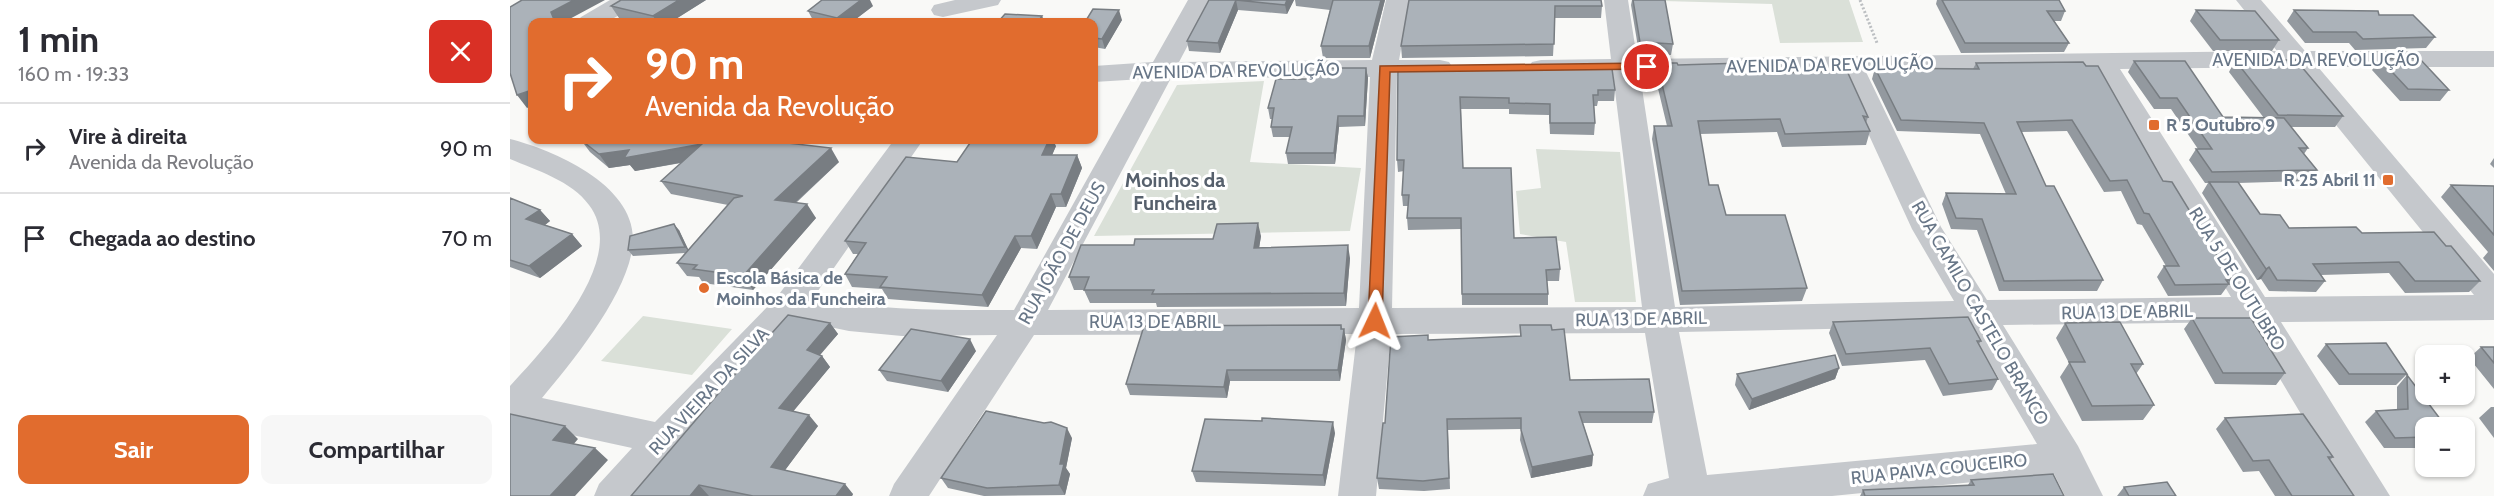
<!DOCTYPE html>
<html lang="pt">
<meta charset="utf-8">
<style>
body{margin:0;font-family:Cabin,sans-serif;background:#f7f7f7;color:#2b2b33;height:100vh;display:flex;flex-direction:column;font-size:22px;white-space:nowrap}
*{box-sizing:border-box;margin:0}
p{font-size:20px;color:#7c7c81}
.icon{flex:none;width:33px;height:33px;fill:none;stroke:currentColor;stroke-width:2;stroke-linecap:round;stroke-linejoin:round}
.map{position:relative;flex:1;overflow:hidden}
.drawer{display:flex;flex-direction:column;background:#fff;width:510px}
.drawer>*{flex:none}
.top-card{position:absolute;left:18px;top:18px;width:570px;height:126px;border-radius:12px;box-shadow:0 2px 4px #0004;background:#e16c2e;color:#fff;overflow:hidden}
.tools{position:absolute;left:1905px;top:345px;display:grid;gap:12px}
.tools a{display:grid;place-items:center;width:60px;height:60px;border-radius:12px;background:#fff;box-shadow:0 2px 4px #0004;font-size:30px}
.pin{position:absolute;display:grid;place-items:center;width:51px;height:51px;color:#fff;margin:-26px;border:3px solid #fff;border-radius:50%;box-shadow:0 2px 6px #0007}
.me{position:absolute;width:66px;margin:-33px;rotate:2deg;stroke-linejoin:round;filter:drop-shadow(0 0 4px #0008)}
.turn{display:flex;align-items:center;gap:21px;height:126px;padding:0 18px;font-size:27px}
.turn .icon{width:78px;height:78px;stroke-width:2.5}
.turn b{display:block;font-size:42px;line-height:51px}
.round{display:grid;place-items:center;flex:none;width:63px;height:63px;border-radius:12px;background:#f7f7f7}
.head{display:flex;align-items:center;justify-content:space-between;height:102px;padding:0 18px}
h1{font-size:36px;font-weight:800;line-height:45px}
.cta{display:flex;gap:12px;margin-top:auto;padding:12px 18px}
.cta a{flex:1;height:69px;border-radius:12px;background:#e16c2e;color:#fff;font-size:24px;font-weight:800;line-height:69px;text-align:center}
.cta a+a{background:#f7f7f7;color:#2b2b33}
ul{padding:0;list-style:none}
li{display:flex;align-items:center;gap:18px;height:90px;padding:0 18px;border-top:2px solid #e1e1e2}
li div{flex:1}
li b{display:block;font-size:22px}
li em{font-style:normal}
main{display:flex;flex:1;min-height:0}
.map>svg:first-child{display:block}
.green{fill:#dae0d8}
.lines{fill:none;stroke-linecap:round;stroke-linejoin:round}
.path{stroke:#bcbfc2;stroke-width:3;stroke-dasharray:2 2;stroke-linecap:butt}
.minor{fill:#c5c8cc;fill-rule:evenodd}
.wall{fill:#93999f}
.shaded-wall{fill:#787d82}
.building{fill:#abb2b9;stroke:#787d82;stroke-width:1.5}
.route{fill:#e16c2e;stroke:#92461e;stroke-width:1.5}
.poi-dot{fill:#e16c2e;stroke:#fff;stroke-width:2}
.labels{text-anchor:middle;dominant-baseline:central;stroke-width:6;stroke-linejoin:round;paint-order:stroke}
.street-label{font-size:18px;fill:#687687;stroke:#fff}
.poi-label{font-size:18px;font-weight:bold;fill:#687687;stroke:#fff;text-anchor:start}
.neighbourhood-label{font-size:20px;font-weight:bold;fill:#56606c;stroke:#fff}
</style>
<main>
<section class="drawer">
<div class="head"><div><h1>1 min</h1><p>160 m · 19:33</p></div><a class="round" style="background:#d93025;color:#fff"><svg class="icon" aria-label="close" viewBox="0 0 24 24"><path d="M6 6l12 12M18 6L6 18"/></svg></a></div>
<ul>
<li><svg class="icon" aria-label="right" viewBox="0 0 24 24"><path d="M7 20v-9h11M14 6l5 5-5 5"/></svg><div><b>Vire à direita</b><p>Avenida da Revolução</p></div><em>90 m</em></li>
<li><svg class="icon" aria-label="arrive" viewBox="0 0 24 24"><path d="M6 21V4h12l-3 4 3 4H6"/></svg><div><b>Chegada ao destino</b></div><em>70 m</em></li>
</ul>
<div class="cta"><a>Sair</a><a>Compartilhar</a></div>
</section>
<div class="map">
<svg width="1984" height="496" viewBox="0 0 1984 496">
<rect width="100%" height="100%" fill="#f9f9f7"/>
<!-- green -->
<path class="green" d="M1117,0H1339L1353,42L1270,43L1262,4Z
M754,81L740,162L851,168L840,231L584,236L667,85Z
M1026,149L1110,152L1126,302H1065L1056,242L1010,234L1006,191L1031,188Z
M133,316L222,329L182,375L91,361Z"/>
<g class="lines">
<!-- path -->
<path class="path" d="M1350,0L1367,43"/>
<!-- minor -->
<path class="minor" d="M100,0H130L127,5L97,22H67L71,17Z
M445,0H491L488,5L433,17L424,15L421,10L424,5Z
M678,0H702L669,62L862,60L876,0H900L889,60H930L939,62L943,68L939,74L930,76H887L882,308L1132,307L1103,75L1031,76L1022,74L1018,68L1022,62L1031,60L1101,59L1094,0H1118L1127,59L1767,51L1726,0H1751L1795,51H1984V67H1808L1984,274V320L1771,322L1880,496H1840L1736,322L1493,325L1568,446L1593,496H1555L1544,474L1322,496H1133L1138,484L1159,478L1135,333L881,334L866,496H828L847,334L524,335L419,496H379L384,484L487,335L392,336L339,331L286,320L165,450L127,496H84L89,484L122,448L7,423L0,425V386C35,348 120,259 79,205C62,181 26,170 0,159V139C44,150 125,185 123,241C121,290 63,361 32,398L145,422L267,297L384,140H413L303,298C370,311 436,310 504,310L633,79L584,82V66L643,62ZM1779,67L1964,295L1755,297L1610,69ZM1584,69L1721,297L1477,300L1431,227L1356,72ZM1330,72L1402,229L1444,301L1165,307L1130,75ZM860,77L849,308L538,310L661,78ZM1458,326L1527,444L1197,475L1169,332Z"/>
</g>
<!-- wall -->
<path class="wall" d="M111,0H196L161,22H127L109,18L101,6Z
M699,0H784L777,14L728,10L710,53L679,51L677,41Z
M785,0H875L860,58H813L811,46L820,10L786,6Z
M899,0L1092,6L1091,18H1045L1043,56L892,58L891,46Z
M1122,0H1155L1163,44L1161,55L1129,53L1121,5Z
M1427,0H1549L1555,11L1551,21H1544L1559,43L1554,52L1451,53L1426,4Z
M363,6L342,22H304L298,11Z
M1686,10L1769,40L1762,51H1703L1680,21Z
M1784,10L1869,15L1925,37L1916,48L1845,50L1839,43H1795L1777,21Z
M612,20L595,49L584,47V22Z
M1870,59L1939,90L1930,101H1890L1862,70Z
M1725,60L1833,116L1825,127H1781L1798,148L1794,154L1807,170L1799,181L1728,183L1750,214L1779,228L1852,233L1936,246L1970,281L1959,292L1895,293L1879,273L1811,275L1815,281L1806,292L1759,291L1751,279L1747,280L1692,193L1698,183H1695L1679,160L1686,149H1688L1661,109H1644L1618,72L1624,61L1713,117L1754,118L1719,72Z
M1573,62L1653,181L1722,280L1711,295L1658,296L1647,277L1654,266H1656L1632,225L1627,224L1611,191L1594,192L1557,131L1511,132L1536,186L1593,280L1587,291H1489L1467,230L1441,229L1432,204L1436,193L1496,194L1470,134L1387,131L1362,79L1365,68L1463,69L1466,63Z
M1147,63L1237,74L1358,117L1356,123L1360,131L1356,145L1272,147L1267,132L1190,134L1199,185L1216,215L1297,288L1292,301L1170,305L1142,139L1144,126H1157L1145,76Z
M888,67L1105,90L1104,101H1088L1087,106H1084L1085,123L1084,135L1040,134L1039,115L999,114V109H951L953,168L1004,238L1050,269L1049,281H1037L1038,294V305H952L951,229L898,230L897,218L898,206H893L892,195L894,171L888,172L887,160Z
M856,68L858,78L855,126L829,127L825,164H778L776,153L780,137H763L761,127L762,119H760L758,108L804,79Z
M71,140L329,162L286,203L306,218L243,290L193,283L189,277L177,276L167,263L175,253L123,256L118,250L169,230L178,250L218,205L161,194L151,181L171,163L125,171L120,165L99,168L80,152Z
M546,146L542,155H567L572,168L556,207H546L527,249L511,248L478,307L378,299L372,289L342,287L335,274L348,254H343L335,241L447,162Z
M1984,158V168L1980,164Z
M1941,185L1984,186V271L1973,258L1978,252L1931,197Z
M0,198L30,210L40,221L35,225L62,234L72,246L30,278L0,267Z
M751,236L749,248L840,258L836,306L647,307L646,303H580L574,290H564L559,277L624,245Z
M1682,318L1775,373L1766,385L1705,384L1674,329Z
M1323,322L1471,341L1469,344L1488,379L1482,390L1433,396L1415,360L1332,366L1319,333Z
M320,323L328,334L309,355L312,356L320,367L283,411L308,426L275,470L343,494L342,496H121Z
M1555,323L1633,364L1626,374L1644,405L1633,420L1572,421L1550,377L1559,363L1546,338Z
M831,325L832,329H834L836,340L830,381H720L717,398L620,395L616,384Z
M1010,325L1042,330L1060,380L1144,412L1142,423H1073L1083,455L1082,466L1021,478L1010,440L1011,429L938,430L940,489L914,491L869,489L867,478L875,423L918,340L1010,336Z
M1816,344L1897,374L1886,385H1829L1807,356Z
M1971,347H1984V389L1959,358Z
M466,351L438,392L377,381L369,370Z
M1329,368L1325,379L1239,410L1225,385L1227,374Z
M1897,375L1916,428V448H1874L1855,422L1866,411L1887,410V387Z
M1981,407H1984V438L1969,418Z
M1715,418L1823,457L1820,460L1844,496H1765L1749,471L1733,472L1706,429Z
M825,433L815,486L686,482L682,471Z
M562,438L556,468L560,474L555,495L474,496L438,488L431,478Z
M1461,480L1554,496H1350L1353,490L1458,485Z
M1614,487L1666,496H1607Z"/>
<!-- shaded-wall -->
<path class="shaded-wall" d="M64,0H95L54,22H45L41,12Z
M169,0H196L161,22H147L143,16Z
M351,0H360L363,6L342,22H329L327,18Z
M726,0L728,10L710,53L708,43Z
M777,0H784L777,14L775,5Z
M871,0H875L860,58L859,46Z
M609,10L612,20L595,49L592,39Z
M532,16L535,22H528Z
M856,68L858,78L855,126L854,116Z
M22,90V106L17,108L7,95Z
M828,116L829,127L825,164L824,153Z
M539,140H543L546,146L537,167L532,155Z
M192,144L202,157L125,171L120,165L99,168L89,154L119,150Z
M321,148L329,162L274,213L265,200Z
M567,155L572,168L556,207L551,194Z
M541,194L546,207L527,249L521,236Z
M297,204L306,218L243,290L233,276Z
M30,210L40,221L27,231L16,219Z
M748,223L751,236L747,261L744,248Z
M164,224L169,230L180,253L175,247Z
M62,234L72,246L30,278L19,266Z
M505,236L511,248L478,307L472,295Z
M838,245L840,258L836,306L834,293Z
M1759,267L1751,279L1747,280L1756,269Z
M320,323L328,334L305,361L297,350Z
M831,325L833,337L834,329L836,340L830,381L828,370Z
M460,339L466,351L438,392L431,381Z
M312,356L320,367L277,419L269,408Z
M1329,368L1325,379L1239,410L1242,399Z
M717,370L720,381L717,398L714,387Z
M299,415L308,426L270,477L261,467Z
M823,422L825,433L815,486L813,475Z
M55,426L68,439L57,452L43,440Z
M557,428L562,438L556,468L560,474L555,495L549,485L550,464Z
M85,448L98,460L65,496H40Z
M1083,455L1082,466L1021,478L1022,467Z
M335,484L343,494L342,496H326Z
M189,485L199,496H180Z"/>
<!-- building -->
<path class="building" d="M12,0H64L41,12L45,22H22V90L7,95L0,73V7Z
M111,0H169L143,16L101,6Z
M312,0H351L327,18L298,11Z
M699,0H777L775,5L726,0L708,43L677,41Z
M823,0H871L859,46H811Z
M899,0H1091L1092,6H1045L1044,44L891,46Z
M1123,0H1155L1163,44L1130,42Z
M1432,0H1549L1555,11H1537L1559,43H1455Z
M583,9L609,10L592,39L584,38V22H575Z
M1686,10L1745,11L1769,40H1710Z
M1784,10L1868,11L1869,15H1903L1925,37L1853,39L1846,32H1803Z
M495,14L532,16L528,22H488Z
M1909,58L1939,90L1898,89L1870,59Z
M1725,60H1786L1833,116L1768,115Z
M1624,61H1675L1713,117L1774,118L1798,148H1789L1807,170L1702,172L1686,149H1702L1667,98H1650Z
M1573,62L1576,66H1588L1653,181L1662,182L1722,280H1716L1719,284L1665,285L1654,266H1669L1639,214L1634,213L1617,180L1600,181L1562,120L1507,122L1536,186H1544L1593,280L1494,281L1472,219L1446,218L1436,193L1506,194L1474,123L1391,120L1365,68L1469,69L1466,63Z
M1147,63H1167L1168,65L1233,63L1237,74L1337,71L1358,117L1353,116L1360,131L1275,134L1270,119L1188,121L1199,185H1208L1216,215H1275L1297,288L1172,291L1144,126H1162Z
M1043,66L1102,69L1105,90H1088V95H1083L1085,123H1040V104L999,103V98L950,97L953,168H1001L1004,238L1046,237L1050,269L1036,270L1038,294H952L951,218H897L899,195H892L894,160H887L888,67Z
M807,68H856L854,116H828L824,153H776L782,127H761L764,108H758L766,79H804Z
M71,140H252L321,148L265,200L297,204L233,276L183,269L187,265L167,263L224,198L233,196L151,181L192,144L114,158L119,150L89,154Z
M462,140H539L532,155H567L551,194H541L521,236H505L472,295L370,287L377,277L335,274L356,243L335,241L396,157L447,162Z
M1699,182H1728L1750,214L1770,215L1779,228L1846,227L1852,233L1924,232L1936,246H1941L1970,281H1905L1889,262L1803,264L1815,281L1767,280L1759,267L1756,269Z
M1941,185L1984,186V235Z
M0,198L30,210L16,219L62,234L19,266L0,260Z
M748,223L744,248L838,245L834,293L642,294L644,290H574L579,277H559L571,245H624L625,239H703L707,224Z
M164,224L175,247L118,250L120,236Z
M278,315L320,323L297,350L312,356L269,408L299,415L261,467L335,484L326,496H243L189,485L180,496H121L219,381Z
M1458,317L1471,341H1467L1488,379L1439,384L1420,348L1336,354L1323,322Z
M1682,318H1741L1775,373H1713Z
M1610,322L1633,364H1621L1644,405L1582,406L1559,362H1575L1555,323Z
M831,325V329H834L828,370H717L714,387L616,384L634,326Z
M1010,325H1041L1042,330L1054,329L1060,380L1139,379L1144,412H1069L1083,455L1022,467L1011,430V418L937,419L939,478L913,481L867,478L873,423H875L881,337L918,335V340L1011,336Z
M401,329L460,339L431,381L369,370Z
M1876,343L1897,374H1839L1816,344Z
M1971,347H1984V363Z
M1325,355L1329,368L1242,399L1227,374Z
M1897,375L1937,428H1916V437L1885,438L1866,411L1898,409Z
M476,411L534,423L541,422L557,428L550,464H554L549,485L477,488L431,478Z
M0,414L55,426L43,440L85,448L40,496H0Z
M1793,414L1823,457H1818L1844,496H1782L1759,460L1743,461L1715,418Z
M752,418L823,422L813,475L682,471L695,419L752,421Z
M1543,474L1554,496H1355L1353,490L1464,485L1461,480Z
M1657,482L1666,496H1619L1614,487Z"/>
<!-- route -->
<path class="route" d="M1137,63L1142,67L1141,69L880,72L872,321L870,324H860L858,321L870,66Z"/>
<!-- markers -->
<g class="poi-dot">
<rect x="1638" y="119" width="12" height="12" rx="3"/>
<rect x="1872" y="174" width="12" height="12" rx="3"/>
<circle cx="194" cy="288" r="6"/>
</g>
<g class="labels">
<!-- street labels -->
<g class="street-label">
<text x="1806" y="60">AVENIDA DA REVOLUÇÃO</text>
<text transform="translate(1320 65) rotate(-1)">AVENIDA DA REVOLUÇÃO</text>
<text transform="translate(726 71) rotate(-1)">AVENIDA DA REVOLUÇÃO</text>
<text transform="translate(552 253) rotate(-61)">RUA JOÃO DE DEUS</text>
<text transform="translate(1727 279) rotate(58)">RUA 5 DE OUTUBRO</text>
<text transform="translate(1617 312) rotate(-1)">RUA 13 DE ABRIL</text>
<text transform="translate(1470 313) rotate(60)">RUA CAMILO CASTELO BRANCO</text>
<text transform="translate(1131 319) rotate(-1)">RUA 13 DE ABRIL</text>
<text x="645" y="322">RUA 13 DE ABRIL</text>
<text transform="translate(199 391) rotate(-47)">RUA VIEIRA DA SILVA</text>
<text transform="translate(1429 469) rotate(-6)">RUA PAIVA COUCEIRO</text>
</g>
<!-- poi labels -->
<g class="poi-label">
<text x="1656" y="125">R 5 Outubro 9</text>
<text x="1866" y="180" text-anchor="end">R 25 Abril 11</text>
<text x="206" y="278">Escola Básica de<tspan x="206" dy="21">Moinhos da Funcheira</tspan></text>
</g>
<!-- neighbourhood labels -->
<g class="neighbourhood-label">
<text x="665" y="180">Moinhos da<tspan x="665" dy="23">Funcheira</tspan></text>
</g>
</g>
</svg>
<div class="tools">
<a>+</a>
<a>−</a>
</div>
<div class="pin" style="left:1137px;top:67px;background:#d93025"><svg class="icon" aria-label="arrive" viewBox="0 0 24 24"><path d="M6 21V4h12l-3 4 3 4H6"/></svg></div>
<svg class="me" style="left:865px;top:321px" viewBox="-20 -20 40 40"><path d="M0-17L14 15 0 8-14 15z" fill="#e16c2e" stroke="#fff" stroke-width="4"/></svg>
<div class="top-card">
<div class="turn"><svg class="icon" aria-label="right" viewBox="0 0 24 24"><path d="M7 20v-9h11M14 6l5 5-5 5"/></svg><div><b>90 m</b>Avenida da Revolução</div></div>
</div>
</div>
</main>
